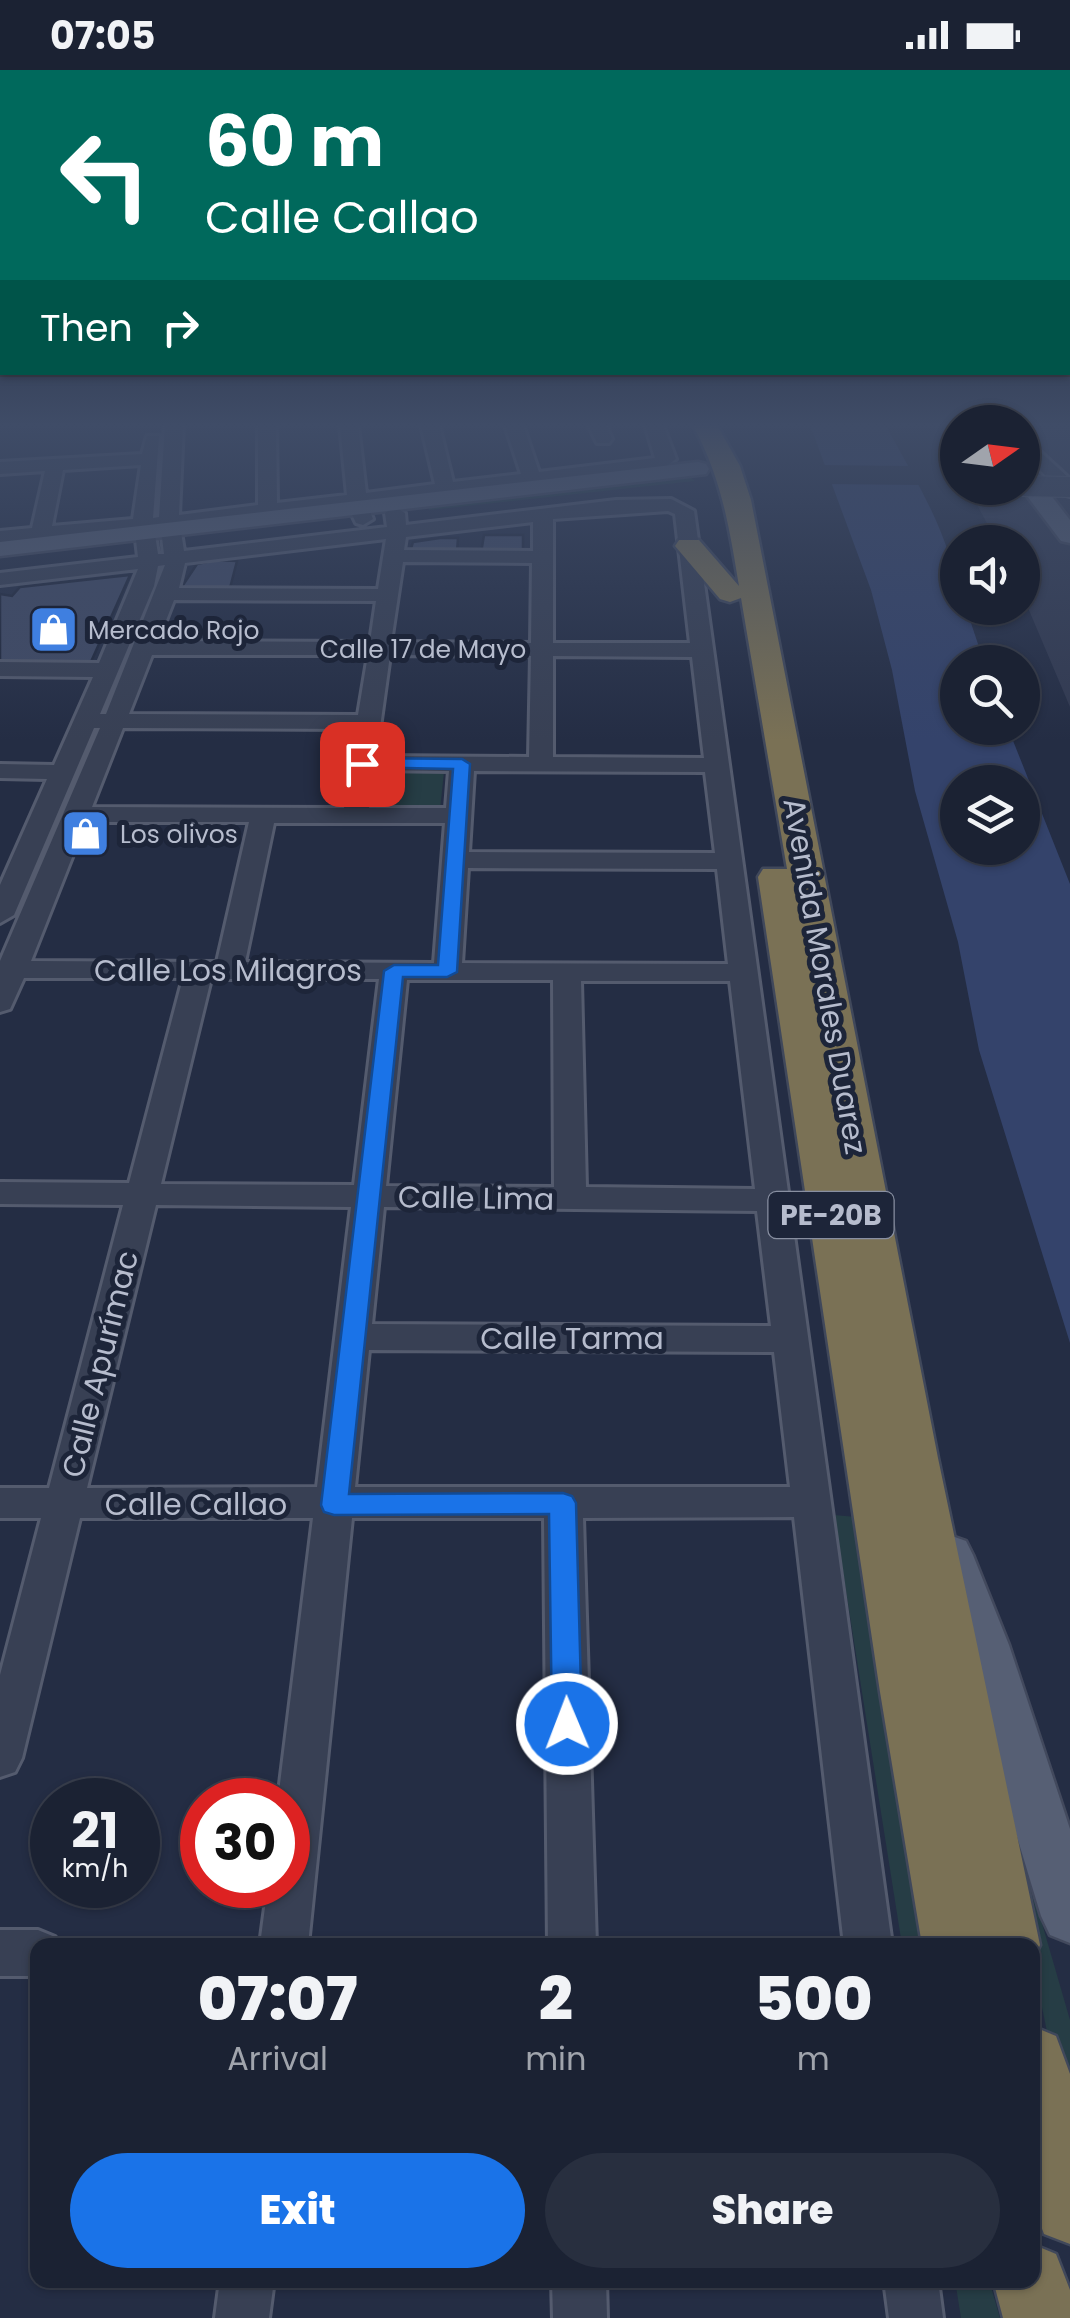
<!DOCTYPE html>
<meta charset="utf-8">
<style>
body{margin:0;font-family:Poppins,sans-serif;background:#282f3f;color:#f1f3f6;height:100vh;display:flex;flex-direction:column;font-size:38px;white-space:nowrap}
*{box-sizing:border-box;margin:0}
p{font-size:32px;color:#a0a4ac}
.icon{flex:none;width:55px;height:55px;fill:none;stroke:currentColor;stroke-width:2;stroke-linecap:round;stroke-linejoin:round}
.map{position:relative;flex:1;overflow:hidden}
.details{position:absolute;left:30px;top:1868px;width:1010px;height:350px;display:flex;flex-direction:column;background:#1b2233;border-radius:20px;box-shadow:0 2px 8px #0004,0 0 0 2px #393f4e}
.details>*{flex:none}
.top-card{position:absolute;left:0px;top:0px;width:1070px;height:305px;box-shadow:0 2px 8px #0004,0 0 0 2px #393f4e;background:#00695c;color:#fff;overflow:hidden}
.needle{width:65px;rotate:76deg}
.fabs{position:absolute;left:940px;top:335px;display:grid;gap:20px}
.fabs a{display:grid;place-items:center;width:100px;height:100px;border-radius:50%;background:#1b2233;box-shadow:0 2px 8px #0004,0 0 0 2px #393f4e;font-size:50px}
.speed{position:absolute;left:30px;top:1708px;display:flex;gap:20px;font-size:50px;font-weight:700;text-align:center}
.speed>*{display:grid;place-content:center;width:130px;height:130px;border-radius:50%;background:#1b2233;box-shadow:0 2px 8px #0004,0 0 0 2px #393f4e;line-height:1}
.speed small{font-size:25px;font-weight:400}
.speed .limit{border:15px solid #d22;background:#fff;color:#111}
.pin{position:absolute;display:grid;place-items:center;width:85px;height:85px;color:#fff;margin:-42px;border-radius:20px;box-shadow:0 5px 15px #0006}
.me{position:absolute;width:110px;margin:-55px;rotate:359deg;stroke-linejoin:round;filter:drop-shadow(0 0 8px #0008)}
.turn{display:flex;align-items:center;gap:35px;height:210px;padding:0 40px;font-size:45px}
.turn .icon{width:130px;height:130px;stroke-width:2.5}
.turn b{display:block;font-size:70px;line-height:85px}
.then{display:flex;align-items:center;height:95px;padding:0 40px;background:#0003;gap:20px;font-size:38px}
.eta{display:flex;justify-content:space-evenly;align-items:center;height:170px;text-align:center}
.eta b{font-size:60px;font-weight:800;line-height:70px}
.cta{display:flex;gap:20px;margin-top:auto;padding:20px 40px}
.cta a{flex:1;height:115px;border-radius:60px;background:#1a73e8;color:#fff;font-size:40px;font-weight:800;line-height:115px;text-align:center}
.cta a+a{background:#282f3f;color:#f1f3f6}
.status{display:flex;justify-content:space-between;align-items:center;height:70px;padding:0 50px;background:#1b2233;direction:ltr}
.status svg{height:28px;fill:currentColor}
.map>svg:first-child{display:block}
.airport{fill:#323a51}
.green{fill:#263d45}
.water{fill:#34436b;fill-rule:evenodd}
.pier{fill:#242d44}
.building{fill:#404a65;stroke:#1f273b;stroke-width:2.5}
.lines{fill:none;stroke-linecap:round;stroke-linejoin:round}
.minor-casing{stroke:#545b6e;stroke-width:6}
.major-casing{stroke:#42495d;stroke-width:5}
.highway-casing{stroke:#40485b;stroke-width:5}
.minor{fill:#384054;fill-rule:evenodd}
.major{fill:#565f74;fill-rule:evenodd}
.highway{fill:#7a7155;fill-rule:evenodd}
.minor-bridge-casing{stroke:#545b6e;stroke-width:22;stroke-linecap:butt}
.minor-bridge{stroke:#384054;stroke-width:20}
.route{fill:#1a73e8;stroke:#114b97;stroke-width:2.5}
.labels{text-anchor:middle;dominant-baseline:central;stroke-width:10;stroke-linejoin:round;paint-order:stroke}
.far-poi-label{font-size:25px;fill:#b6bccd;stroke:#1d2539;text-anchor:start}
.far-street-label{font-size:25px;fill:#b6bccd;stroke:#1d2539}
.shield{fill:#1d2539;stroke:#888fa1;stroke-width:2.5}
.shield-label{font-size:28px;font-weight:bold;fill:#b6bccd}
.street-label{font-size:30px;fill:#b6bccd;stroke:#1d2539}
</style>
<div class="status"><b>07:05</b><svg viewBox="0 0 49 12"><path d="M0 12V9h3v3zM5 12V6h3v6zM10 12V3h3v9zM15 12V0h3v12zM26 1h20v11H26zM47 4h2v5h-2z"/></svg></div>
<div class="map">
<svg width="1070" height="2248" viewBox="0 0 1070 2248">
<rect width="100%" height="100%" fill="#242d44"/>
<!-- airport -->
<path class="airport" d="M1023,355H1070V637L1023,526L1022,472H997L968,418H1022Z"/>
<!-- green -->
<path class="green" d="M688,405L695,411L429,440L427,434Z
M377,701L444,702L440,740L371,739Z
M834,1445L856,1447L929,1875H902Z
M969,1601L1070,1950V2073L1033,1894L1032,1875Z
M955,2210H989L1000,2248H961Z"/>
<!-- water -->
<path class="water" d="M810,355H886L890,363C919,417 957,475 958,538H966L984,592H958V658H1008L1070,814V1273L979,980L958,872L915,721L892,600L871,520ZM958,712H1022V778H958Z"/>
<!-- pier -->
<path class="pier" d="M820,395L913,396L922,415L826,414Z"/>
<!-- building -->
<path class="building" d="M484,465H523V483H481Z
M440,468H458L457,482H410L413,472Z
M215,490L237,491L230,518H181L197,494Z
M130,505L90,594H0V524L12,526L20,517Z"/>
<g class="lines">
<defs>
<path id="minor" d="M165,355H183L179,445L258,435V355H276L277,433L347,425L340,355H358L366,423L435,414L421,355H439L453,412L521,404L505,355H523L539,402L655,388L645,355H663L676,389L665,397L367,434L373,449L363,455L356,453L348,436L180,456L184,481L387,457L385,443L395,437L405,443L406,455L616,430L671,429L694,441L892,1875H844L794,1447L583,1448L596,1875H548L544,1448H352L308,1875H260L268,1815H288V1730H278L313,1448H80L22,1688L15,1702L0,1707V1605L41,1448H0V1418H49L123,1135L0,1134V1112L129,1113L183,908H24L10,939L0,942V891L100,658H94L14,845L0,853V815L47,709L0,708V694L54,695L93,607L0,606V592L99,593L138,499L0,515V503L138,487L135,461L0,473V461L32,458L45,401L0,404V392L142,384L147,366H159L153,448L159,447ZM141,395L133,449L52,456L63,400ZM668,441L675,444L690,573H553V449ZM533,452V481L404,480L406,467ZM154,459H161L164,484H158ZM386,469L378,519L179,518L185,493ZM403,492L532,493L531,573L391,572ZM165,495L106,644H100L154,516L158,496ZM174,530L376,531L370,572L158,571ZM152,585H368L358,645L129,644ZM390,585L531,586L529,687L376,686ZM553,586L692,587L704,688L553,687ZM123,658L356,659L344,738L92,737ZM374,700L449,701L446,738H369ZM474,701L705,702L715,783L469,782ZM86,752H249L217,892L31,891ZM274,753H445L434,893L245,892ZM468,798L717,799L728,894L462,893ZM211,909H379L354,1115L161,1114ZM407,910H553L554,1117L386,1116ZM581,911H730L755,1119L586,1117ZM156,1135L351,1137L317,1417L87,1418ZM384,1137L757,1141L771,1256L372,1254ZM369,1280L774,1282L790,1417H355Z
M588,355H606L612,369L609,373H597Z
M1022,365L1070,409V426L1063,424L1022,381Z
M0,1860H38L55,1867L58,1875H38V1906H0Z
M220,2210H274L269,2248H215Z
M552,2210H606L607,2248H553Z
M884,2210H938L943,2248H889Z"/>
<path id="major" d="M698,392L706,394L709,399L706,404L0,486V472Z
M1022,396L1030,398L1070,450V473L1061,471L1021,418Z
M949,1465L966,1471L973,1485L1009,1575L1070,1759V1873L1050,1865L1041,1846L959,1575L925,1485L932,1471Z"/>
<path id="highway" d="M693,355H717L740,396L751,430L938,1388L1040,1875L1032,1892V1875H922L880,1622L758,807L763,799H787L741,528L730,532L720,529L675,476L679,470H699L739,516C729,456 722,410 693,355Z
M1032,1956L1056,1966L1070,2004V2174L1044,2164L1032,2132Z
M1032,2174L1056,2184L1070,2220V2248H1003L993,2210H1032Z"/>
</defs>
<!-- minor casing -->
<use href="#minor" class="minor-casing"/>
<!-- major casing -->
<use href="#major" class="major-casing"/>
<!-- highway casing -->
<use href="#highway" class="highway-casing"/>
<!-- minor -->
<use href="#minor" class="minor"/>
<!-- major -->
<use href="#major" class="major"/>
<!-- highway -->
<use href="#highway" class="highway"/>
<defs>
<path id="minor-bridge" d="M1022,416L1070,417"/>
</defs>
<!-- minor-bridge casing -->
<use href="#minor-bridge" class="minor-bridge-casing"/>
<!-- minor-bridge -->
<use href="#minor-bridge" class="minor-bridge"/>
</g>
<!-- sky -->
<linearGradient id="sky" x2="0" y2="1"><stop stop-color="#141925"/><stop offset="0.53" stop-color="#3f4c67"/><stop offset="1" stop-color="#3f4c67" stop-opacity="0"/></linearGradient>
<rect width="1070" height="670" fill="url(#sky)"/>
<!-- route -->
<path class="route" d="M362,688L462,689L470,694L457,902L447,907H403L349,1424L563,1423L572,1426L576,1433L582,1654L578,1663L567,1667L557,1663L552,1654L549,1444L334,1445L324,1442L321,1435L384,901L394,895H438L453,699L356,697L354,694Z"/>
<!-- icons -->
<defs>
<symbol id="shop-square" viewBox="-11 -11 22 22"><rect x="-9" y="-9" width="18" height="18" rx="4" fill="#3f7fe0" stroke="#1d2539"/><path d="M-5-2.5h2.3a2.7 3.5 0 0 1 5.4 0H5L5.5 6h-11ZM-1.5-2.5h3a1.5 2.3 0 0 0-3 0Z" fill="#fff"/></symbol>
</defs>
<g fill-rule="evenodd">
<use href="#shop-square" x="26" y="532" width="55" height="55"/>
<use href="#shop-square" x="58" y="736" width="55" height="55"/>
</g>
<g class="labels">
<!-- far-poi labels -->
<g class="far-poi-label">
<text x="88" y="560">Mercado Rojo</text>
<text x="120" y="764">Los olivos</text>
</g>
<!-- far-street labels -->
<g class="far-street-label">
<text x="423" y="579">Calle 17 de Mayo</text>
</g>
<!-- shield labels -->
<rect class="shield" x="768.5" y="1122" width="125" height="46" rx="8"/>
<g class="shield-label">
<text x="831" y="1145">PE-20B</text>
</g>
<!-- street labels -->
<g class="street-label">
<text x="228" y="900">Calle Los Milagros</text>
<text transform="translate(825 906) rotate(80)">Avenida Morales Duarez</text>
<text transform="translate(476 1128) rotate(1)">Calle Lima</text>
<text x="572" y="1268">Calle Tarma</text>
<text transform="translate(100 1294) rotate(-76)">Calle Apurímac</text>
<text x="196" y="1434">Calle Callao</text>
</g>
</g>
</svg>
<div class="fabs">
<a><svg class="needle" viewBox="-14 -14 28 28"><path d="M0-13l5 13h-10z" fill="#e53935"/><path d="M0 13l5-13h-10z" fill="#a0a4ac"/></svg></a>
<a><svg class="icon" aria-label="sound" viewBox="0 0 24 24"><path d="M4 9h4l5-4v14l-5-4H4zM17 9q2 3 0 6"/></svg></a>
<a><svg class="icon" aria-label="search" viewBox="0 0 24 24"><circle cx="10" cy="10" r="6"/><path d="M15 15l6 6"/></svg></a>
<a><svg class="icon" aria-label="layers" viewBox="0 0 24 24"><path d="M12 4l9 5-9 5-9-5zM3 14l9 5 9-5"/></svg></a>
</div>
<div class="speed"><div>21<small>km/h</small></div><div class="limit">30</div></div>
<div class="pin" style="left:362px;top:694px;background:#d93025"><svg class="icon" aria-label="arrive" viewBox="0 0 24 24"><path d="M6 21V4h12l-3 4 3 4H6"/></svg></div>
<svg class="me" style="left:567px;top:1654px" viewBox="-20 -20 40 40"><circle r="17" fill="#1a73e8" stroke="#fff" stroke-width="3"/><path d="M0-11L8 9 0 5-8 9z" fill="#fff"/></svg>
<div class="top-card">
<div class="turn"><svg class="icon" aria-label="left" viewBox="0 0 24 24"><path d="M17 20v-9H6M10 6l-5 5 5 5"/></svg><div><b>60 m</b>Calle Callao</div></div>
<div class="then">Then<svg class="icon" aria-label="right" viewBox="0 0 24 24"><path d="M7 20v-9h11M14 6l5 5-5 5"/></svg></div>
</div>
<section class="details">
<div class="eta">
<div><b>07:07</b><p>Arrival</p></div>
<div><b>2</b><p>min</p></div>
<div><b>500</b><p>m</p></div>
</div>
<div class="cta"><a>Exit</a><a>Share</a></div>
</section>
</div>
